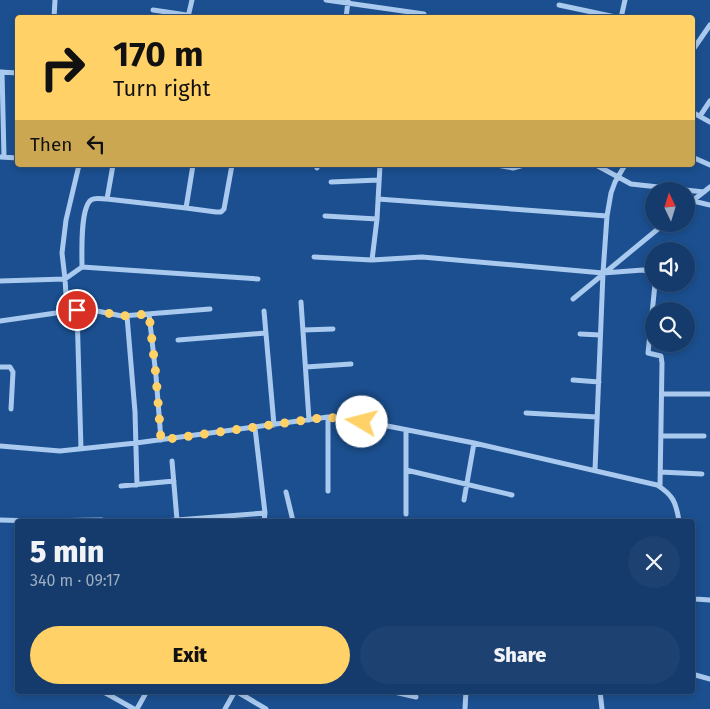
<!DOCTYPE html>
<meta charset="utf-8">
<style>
body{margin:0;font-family:"Fira Sans",sans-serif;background:#1d4271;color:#f1f3f6;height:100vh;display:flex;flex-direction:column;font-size:19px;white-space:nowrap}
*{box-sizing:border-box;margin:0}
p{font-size:16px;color:#9dadc1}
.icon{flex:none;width:28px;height:28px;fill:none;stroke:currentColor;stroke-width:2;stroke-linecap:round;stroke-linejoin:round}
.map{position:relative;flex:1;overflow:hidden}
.details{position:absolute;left:15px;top:519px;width:680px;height:175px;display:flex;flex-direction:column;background:#143b6b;border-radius:5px;box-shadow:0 2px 8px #0003,0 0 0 1px #33557e}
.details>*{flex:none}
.banner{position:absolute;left:15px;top:15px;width:680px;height:152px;border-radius:5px;box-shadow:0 2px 8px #0003,0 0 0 1px #33557e;background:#ffd166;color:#111;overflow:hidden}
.needle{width:32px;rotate:356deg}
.controls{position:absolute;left:645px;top:182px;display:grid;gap:10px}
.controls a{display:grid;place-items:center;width:50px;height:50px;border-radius:50%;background:#143b6b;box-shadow:0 2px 8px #0003,0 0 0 1px #33557e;font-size:25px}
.pin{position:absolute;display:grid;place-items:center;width:42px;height:42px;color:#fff;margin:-21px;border:2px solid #fff;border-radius:50%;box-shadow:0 1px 5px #0007}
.me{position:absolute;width:55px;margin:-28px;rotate:278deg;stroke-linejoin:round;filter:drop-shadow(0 0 4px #0008)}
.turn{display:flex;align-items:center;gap:18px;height:105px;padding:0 15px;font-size:22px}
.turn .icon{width:65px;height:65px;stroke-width:2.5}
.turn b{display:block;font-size:35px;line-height:42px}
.then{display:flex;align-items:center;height:48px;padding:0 15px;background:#0003;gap:10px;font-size:19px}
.round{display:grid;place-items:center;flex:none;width:52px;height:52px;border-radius:26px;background:#1d4271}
.head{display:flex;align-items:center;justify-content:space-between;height:85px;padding:0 15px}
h1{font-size:30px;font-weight:800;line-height:38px}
.primary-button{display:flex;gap:10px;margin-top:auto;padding:10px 15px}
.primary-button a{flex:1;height:58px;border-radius:30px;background:#ffd166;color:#111;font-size:20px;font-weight:800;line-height:58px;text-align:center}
.primary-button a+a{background:#1d4271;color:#f1f3f6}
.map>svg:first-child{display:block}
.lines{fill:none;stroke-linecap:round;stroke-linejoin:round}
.minor{stroke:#a9c9ee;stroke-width:5}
.route{stroke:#ffd166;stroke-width:9;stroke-dasharray:0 16.2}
</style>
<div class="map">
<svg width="710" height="709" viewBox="0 0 710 709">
<rect width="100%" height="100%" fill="#1b4f8f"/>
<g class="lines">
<!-- minor -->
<path class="minor" d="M326,0L424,14
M559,5L620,18
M153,10L207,18
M188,17L192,0
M54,18L55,0
M346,18L348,1
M621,18L625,0
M692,51L710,25
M0,72L18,73
M2,72L4,157
M692,112L710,122
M700,116L710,101
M0,157L18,158
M692,157L710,165
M79,165L66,220L62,253L65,279L82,267L258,279
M380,165L377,219L372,260L422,257L603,273L643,270L650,272L654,276
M497,165L513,168L524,165
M596,165L631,184L704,192
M317,168L318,165
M331,182L379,180
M107,199L186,208L193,165
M378,199L607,216
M693,201L710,205
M686,206L710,187
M186,208L216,212H221L224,209L232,165
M325,216L377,219
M314,257L372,260
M82,267C82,253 80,208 91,200C95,197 102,199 107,199L113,165
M0,281L65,279L67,311
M655,284L648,353L661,356L662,363L660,487
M573,299L664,224
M301,302L309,420
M77,310L81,449
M264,311L274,425
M149,314L156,376L161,440
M127,316L135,412L137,485
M0,321L77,310L97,311L122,316L210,309
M303,330L333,329
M580,334L600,335
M178,340L266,333
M0,367H10L13,372L11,409
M306,367L351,364
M573,380L599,382
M662,394H710
M526,413L597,417
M328,417V491
M255,428L265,513L264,521
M661,436H704
M0,446L60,451L136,443L328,417L362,421L474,443L657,485C673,495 676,502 679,521
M172,461L177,520L265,513
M406,470L512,495
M595,470L603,273L607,216L611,193L615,182L625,165
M660,472L702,474
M121,486L174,481
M286,492L293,521
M464,500L474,443
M406,514V431
M0,520L35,521L101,520L105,521
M163,521L177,520
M692,597L695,599L710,600
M692,674L710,679
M102,691L134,709
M236,691L266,709
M390,691L416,697
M600,691L602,709
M137,709L147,691
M225,709L235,691
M465,709L466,691"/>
</g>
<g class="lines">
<!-- route -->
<path class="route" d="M77,310L97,311L122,316L149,314L156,376L161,440L328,417L362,422"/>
</g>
</svg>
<div class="controls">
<a><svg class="needle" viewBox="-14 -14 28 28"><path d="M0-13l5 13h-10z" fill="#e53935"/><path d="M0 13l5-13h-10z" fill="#9dadc1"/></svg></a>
<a><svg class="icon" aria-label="sound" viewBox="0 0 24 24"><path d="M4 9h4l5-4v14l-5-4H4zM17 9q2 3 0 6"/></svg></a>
<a><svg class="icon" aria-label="search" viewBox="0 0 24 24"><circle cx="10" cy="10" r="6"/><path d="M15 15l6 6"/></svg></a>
</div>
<div class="pin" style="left:77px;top:310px;background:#d93025"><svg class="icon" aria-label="arrive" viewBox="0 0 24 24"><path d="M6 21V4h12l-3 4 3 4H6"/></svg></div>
<svg class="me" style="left:362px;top:422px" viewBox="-20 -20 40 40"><circle r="19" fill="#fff"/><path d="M0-13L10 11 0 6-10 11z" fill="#ffd166"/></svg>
<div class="banner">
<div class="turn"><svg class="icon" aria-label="right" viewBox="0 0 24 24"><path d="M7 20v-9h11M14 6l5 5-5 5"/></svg><div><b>170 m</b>Turn right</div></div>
<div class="then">Then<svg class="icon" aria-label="left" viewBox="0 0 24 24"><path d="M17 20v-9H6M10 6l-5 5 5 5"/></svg></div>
</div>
<section class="details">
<div class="head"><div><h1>5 min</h1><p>340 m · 09:17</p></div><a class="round"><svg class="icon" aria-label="close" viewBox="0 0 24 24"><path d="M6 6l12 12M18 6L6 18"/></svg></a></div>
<div class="primary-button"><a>Exit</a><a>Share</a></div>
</section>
</div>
